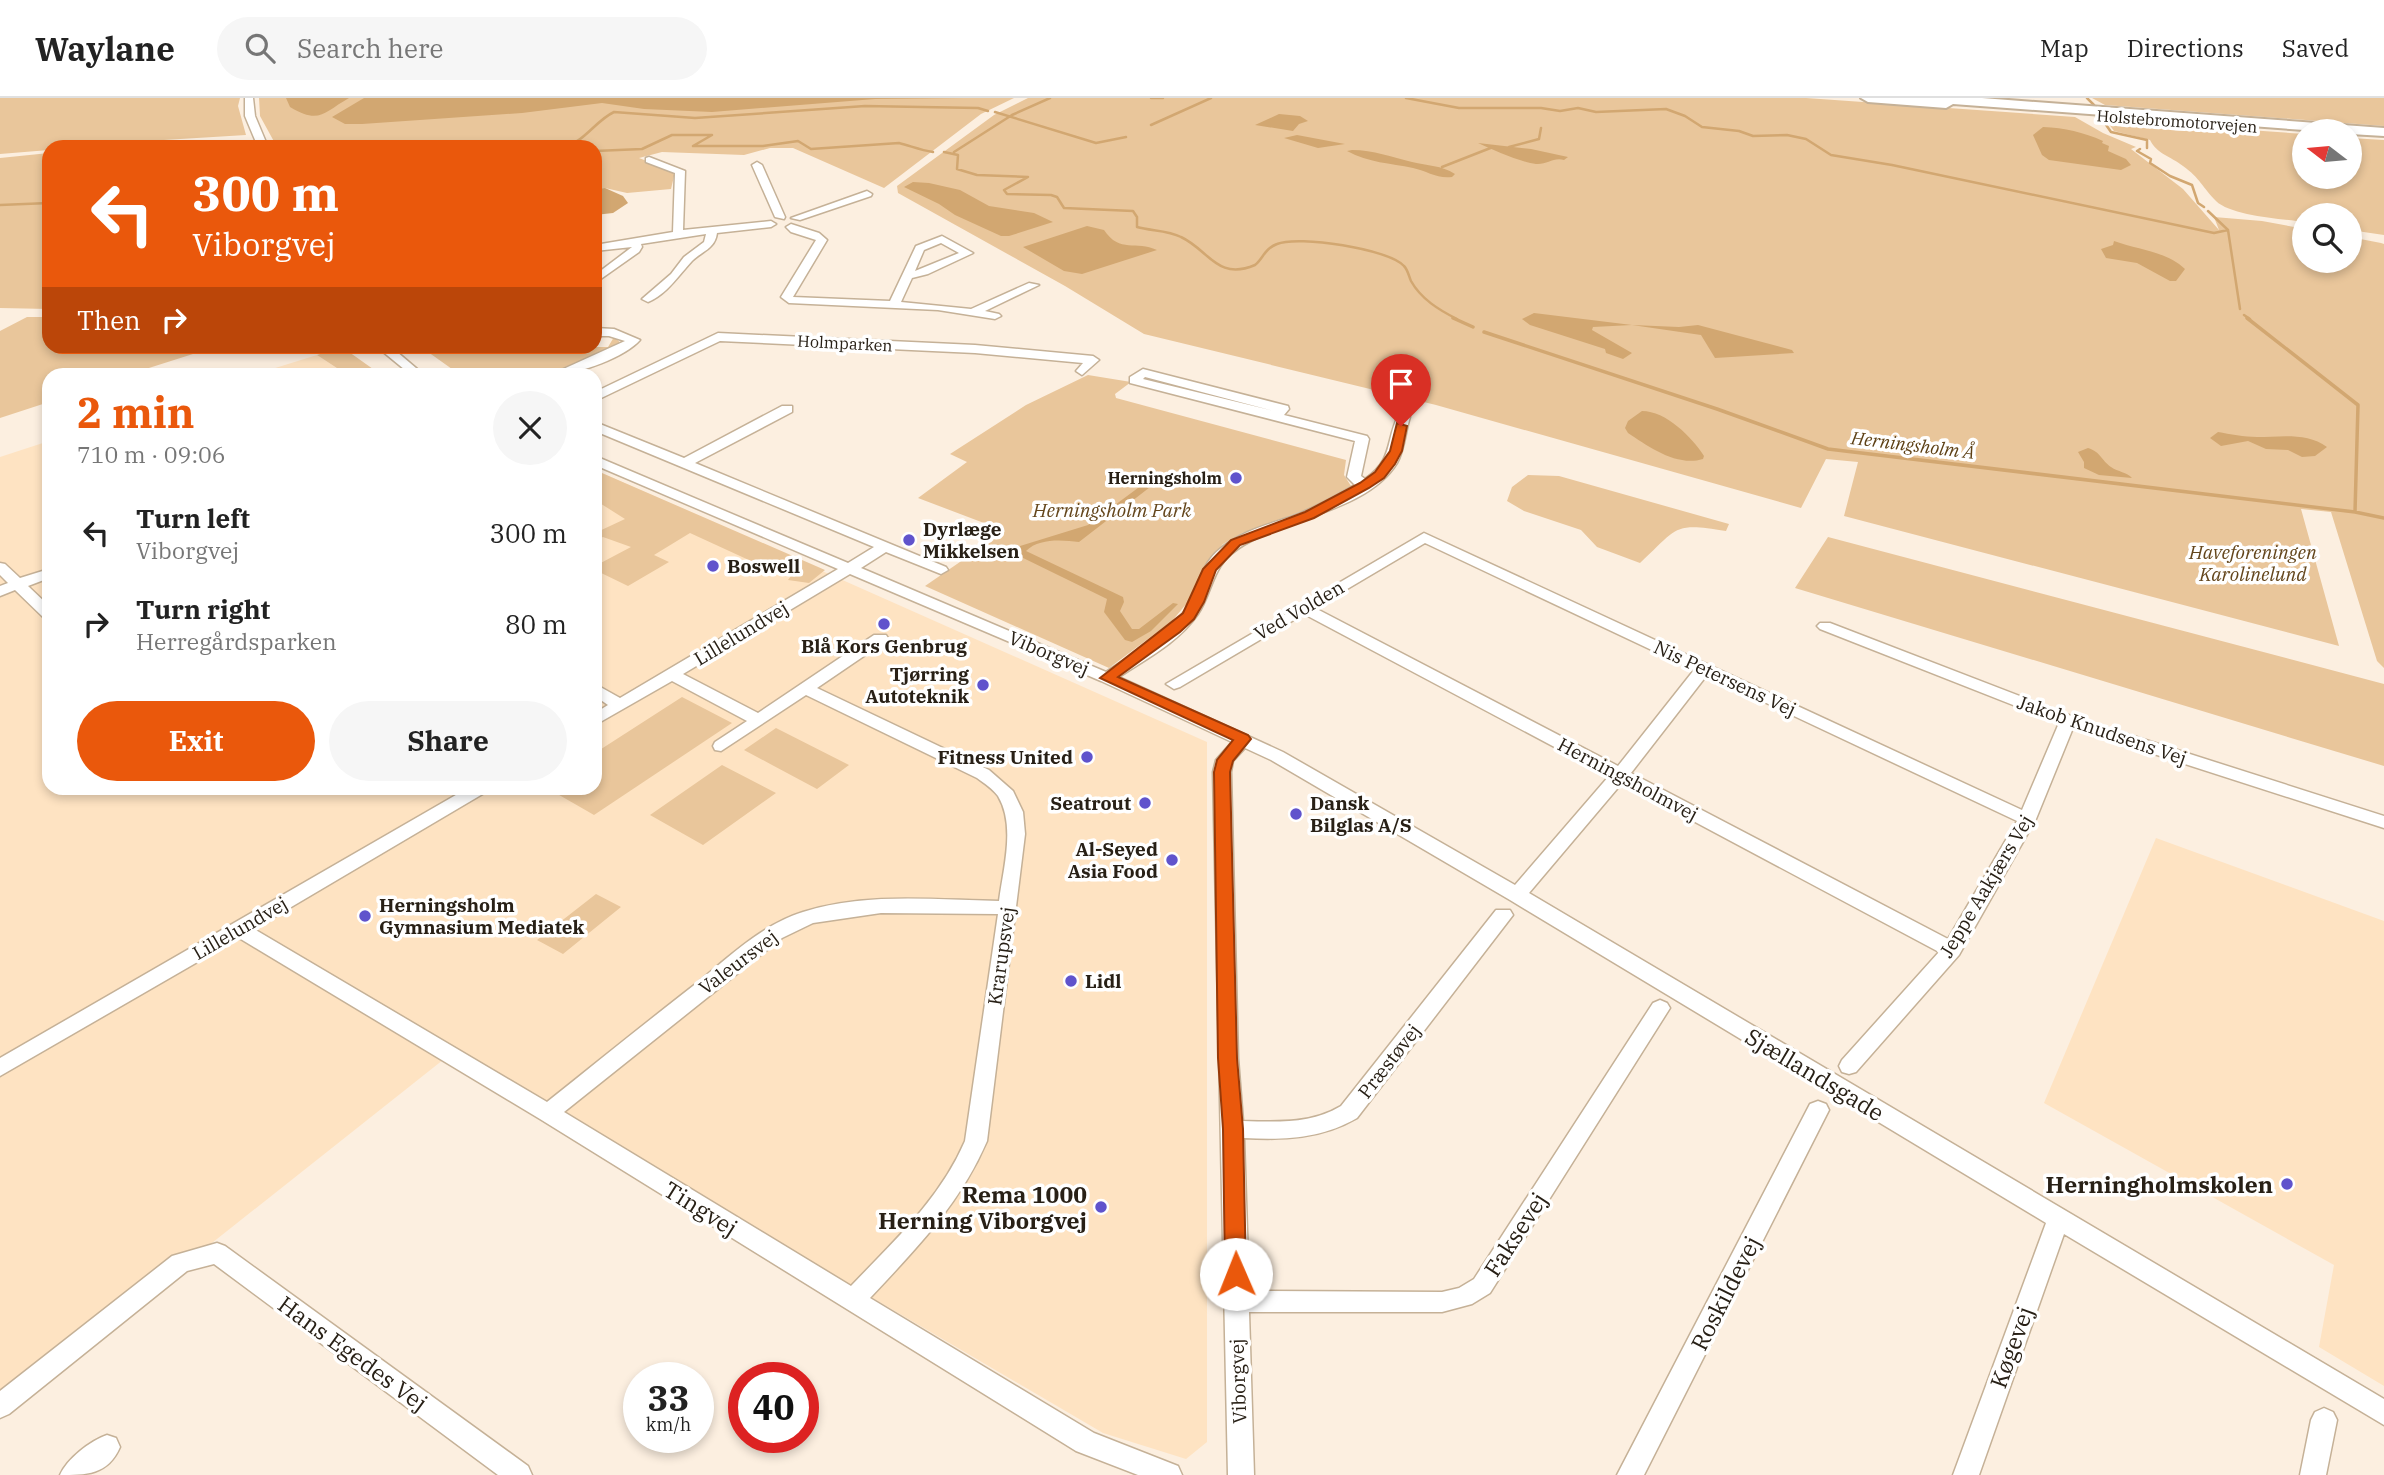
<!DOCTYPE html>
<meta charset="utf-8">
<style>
body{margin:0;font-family:"IBM Plex Serif",serif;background:#f6f6f6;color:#222;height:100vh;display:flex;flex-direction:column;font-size:26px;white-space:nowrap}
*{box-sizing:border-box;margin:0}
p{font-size:23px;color:#767676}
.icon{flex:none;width:38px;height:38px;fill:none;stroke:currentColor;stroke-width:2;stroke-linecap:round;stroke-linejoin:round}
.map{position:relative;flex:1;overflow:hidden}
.panel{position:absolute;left:42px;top:270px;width:560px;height:427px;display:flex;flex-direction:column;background:#fff;border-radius:21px;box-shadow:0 4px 10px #0003}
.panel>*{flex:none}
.guide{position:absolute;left:42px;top:42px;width:560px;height:214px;border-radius:21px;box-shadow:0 4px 10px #0003;background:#ea580c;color:#fff;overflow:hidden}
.needle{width:46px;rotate:286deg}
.fabs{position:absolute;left:2292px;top:21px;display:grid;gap:14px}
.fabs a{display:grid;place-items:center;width:70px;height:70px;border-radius:50%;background:#fff;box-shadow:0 4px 10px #0003;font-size:35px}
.speed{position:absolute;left:623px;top:1264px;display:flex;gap:14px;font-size:35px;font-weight:700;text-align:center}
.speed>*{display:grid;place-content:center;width:91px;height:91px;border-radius:50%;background:#fff;box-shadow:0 4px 10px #0003;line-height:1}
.speed small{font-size:18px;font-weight:400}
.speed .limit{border:10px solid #d22;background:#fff;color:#111}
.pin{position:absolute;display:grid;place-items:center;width:60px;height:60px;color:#fff;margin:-72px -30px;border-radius:50% 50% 50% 0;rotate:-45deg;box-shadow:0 0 7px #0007}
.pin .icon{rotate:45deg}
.me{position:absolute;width:77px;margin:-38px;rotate:359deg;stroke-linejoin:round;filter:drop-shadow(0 0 5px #0008)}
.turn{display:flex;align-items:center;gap:24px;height:147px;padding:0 35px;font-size:32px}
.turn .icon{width:91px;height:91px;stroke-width:2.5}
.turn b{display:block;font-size:49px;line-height:60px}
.then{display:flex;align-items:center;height:66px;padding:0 35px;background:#0003;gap:14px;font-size:26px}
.round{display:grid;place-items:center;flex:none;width:74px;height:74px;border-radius:37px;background:#f6f6f6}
.overview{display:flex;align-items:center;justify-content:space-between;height:119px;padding:0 35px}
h1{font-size:42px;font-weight:700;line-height:52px;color:#ea580c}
.button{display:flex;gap:14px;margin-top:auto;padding:14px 35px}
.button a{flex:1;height:80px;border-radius:42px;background:#ea580c;color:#fff;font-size:28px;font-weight:700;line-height:80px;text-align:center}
.button a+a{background:#f6f6f6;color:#222}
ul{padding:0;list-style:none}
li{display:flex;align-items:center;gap:21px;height:91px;padding:0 35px}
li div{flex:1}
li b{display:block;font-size:26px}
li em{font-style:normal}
header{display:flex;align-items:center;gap:42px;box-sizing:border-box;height:98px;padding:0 35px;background:#fff;border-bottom:2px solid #e0e0e0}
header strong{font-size:33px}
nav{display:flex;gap:38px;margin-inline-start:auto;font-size:24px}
.search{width:490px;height:63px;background:#f6f6f6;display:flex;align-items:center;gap:18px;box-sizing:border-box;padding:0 24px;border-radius:38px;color:#767676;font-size:26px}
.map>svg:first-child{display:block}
.built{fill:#fee3c2}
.green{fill:#e9c69b}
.water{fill:#d2a771}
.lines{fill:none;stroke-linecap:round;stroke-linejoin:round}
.stream-far1{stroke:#d2a771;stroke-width:2.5}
.stream{stroke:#d2a771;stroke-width:3.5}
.minor-casing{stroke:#c5b197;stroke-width:3}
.highway-casing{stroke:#c5b197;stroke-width:4}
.minor{fill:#fff;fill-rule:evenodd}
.highway{fill:#fff;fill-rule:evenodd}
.route{fill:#ea580c;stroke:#983908;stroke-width:2}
.poi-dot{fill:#6053cc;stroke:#fff;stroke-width:2.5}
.labels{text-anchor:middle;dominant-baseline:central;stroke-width:7;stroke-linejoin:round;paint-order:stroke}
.far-street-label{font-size:16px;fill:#282016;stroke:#fff}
.far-poi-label{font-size:16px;font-weight:bold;fill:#282016;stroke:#fff;text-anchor:end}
.far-water-label{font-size:18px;font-style:italic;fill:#5d4015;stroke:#fff}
.park-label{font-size:19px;font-style:italic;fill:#64461c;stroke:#fff}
.poi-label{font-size:19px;font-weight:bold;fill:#282016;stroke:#fff;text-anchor:start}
.street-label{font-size:19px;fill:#282016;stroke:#fff}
.near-street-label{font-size:23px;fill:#282016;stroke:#fff}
.near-poi-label{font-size:23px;font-weight:bold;fill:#282016;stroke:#fff;text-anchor:end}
</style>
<header>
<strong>Waylane</strong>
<div class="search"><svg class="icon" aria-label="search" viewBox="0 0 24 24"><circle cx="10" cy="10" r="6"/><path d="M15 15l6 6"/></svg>Search here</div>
<nav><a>Map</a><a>Directions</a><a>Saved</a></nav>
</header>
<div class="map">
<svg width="2384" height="1377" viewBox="0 0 2384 1377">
<rect width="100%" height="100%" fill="#fcefe0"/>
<!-- built -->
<path class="built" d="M317,257L346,276H256Z
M49,343V690H595V372L1207,644V1344L1186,1361L1103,1335L453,954L0,1313V359Z
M2156,740L2384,823V1288L2319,1249L2334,1167L2044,1005Z"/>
<!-- green -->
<path class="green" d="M0,0H240L238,8L246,37L49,49V52L0,56Z
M259,0H1014L981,16L884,90L793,50H770L744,57L662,54L639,60L675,74L671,91L627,95L605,90L595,91V49H277L260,18Z
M1028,0H1806L2075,19L2103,35L2136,49L2131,51L2183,91L2219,132L2214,119L2262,123L2305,131V163H2350V139L2381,145L2384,146V570L2377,563L2331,414L2301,411L2339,548L1844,418L1858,364L1826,361L1801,410L1436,307L1144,236L1065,188L898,95L897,88L994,17Z
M2092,0H2384V28L2105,7Z
M2106,22L2305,36V79H2350V40L2384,42V137L2350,132V117H2305V124C2283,121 2231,118 2216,103C2203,90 2200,80 2183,68C2170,58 2157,56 2150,42L2114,33Z
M241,42L245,49H108L151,45Z
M49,55V211L0,210V60Z
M27,219H49V248L215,249L130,276H49V304L0,320V233Z
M614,239L622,246L556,276H459L421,249H608Z
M342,249L380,276H346L317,257Z
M1088,277L1131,284L1115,296L1116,300L1346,362L1344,377L1351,388L1313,409L1242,435L1223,446L1202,472L1187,505L1172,523L1109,570L925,488L1005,433L918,400L967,364L950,356L1026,307Z
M595,372L825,472L809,485L788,482L793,475L778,470L773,473L690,435L654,457L669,464L628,488L595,472V468L631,449L603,439L595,442V435L625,421L595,402Z
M1528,377L1559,378L1729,426L1726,433C1672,424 1678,430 1640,465L1597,449L1581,432L1524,413L1507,403L1512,389Z
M1828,439L2384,586V668L1795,490Z
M682,599L732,625L594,717L547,690H595V655Z
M776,630L849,667L817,691L744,652Z
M722,667L776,695L703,747L650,717Z
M596,796L621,809L563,856L537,842Z"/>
<!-- water -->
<path class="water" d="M286,0H349C324,14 320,27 290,9Z
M364,0H964L875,1L712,14L644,11L602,5L522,15L362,26H345L332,19Z
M1279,16L1300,18L1308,23L1299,26L1293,33L1255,27Z
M2043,29C2065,30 2083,34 2103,43L2102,45L2109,48L2108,53L2126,61L2131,67L2121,72L2049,62L2042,57L2033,37Z
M1297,37L1345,46L1318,50L1284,40Z
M1478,45L1531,51L1568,59L1564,62C1553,59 1547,67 1536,66C1520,64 1493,52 1478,45Z
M1352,52C1374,52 1391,59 1412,64C1428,68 1441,67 1455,76L1452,79C1437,81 1427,73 1413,70C1390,65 1369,65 1347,53Z
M913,84L929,85L960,92L989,108L1034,115L1053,124L1009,138H1001L955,117L939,106L904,89Z
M605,90L623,98L628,105L613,115L595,117V91Z
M1087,128L1104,132C1120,156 1136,142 1157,152L1082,176L1064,173L1023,149Z
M2114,143C2138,152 2166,153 2185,171L2176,183H2170L2137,165L2106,160L2101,151L2113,147Z
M1534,215L1632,227L1679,229L1698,227L1792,252L1794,255L1715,260L1701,237L1632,227L1593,229L1592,232L1632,255L1623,261L1606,255L1605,251L1530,227L1522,221Z
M1642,313C1666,313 1692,339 1704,358L1703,361C1677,369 1649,349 1628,335L1625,330L1628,323Z
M2218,334C2230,336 2244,339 2257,339C2280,339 2307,334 2327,349L2315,358L2302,359L2288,352L2266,351L2248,343L2221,348L2210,340Z
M2088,350C2101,354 2101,362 2111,369C2118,374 2127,374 2132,380L2099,377L2084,370V364L2078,354Z
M1146,384L1154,386L1079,444C1062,442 1039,440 1026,453L1123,499L1124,504L1120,513L1132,531H1139L1173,505L1178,506L1151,533L1132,544L1125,542L1104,514L1107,501L1007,452L1088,427Z"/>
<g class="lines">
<!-- stream-far1 -->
<path class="stream-far1" d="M1151,0H1163
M1406,0L1459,10H1541L1560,13L1578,10L1596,14L1666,11L1685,18L1702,29L1739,33L1753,38L1787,37L1806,41L1831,57L1892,67L2214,135L2228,132
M2087,0L2094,7
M995,14L1096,45L1126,39
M2102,21L2111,34L2147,42V50
M1151,27L1211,0
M514,49L535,45L559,49
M563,49C584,45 595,23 614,14L695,20L865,8L978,10L988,13
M1509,49L1539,41L1541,30
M2140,51L2137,53L2151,61L2150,65L2170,78L2192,87L2198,105L2204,109
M595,53L642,51L672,37H712L693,48H763L798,43L811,51L899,45C911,48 920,52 933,54
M944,54L958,57L957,71L977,77L1028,79L1004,92L1007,96L1051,97L1057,99L1064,110L1133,113L1137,119V129C1151,133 1168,132 1181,139C1209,152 1217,183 1255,167C1263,161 1264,151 1277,146C1298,137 1389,151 1404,168C1408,172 1409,179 1411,183C1421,201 1439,212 1457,221
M954,54L1012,17L1050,0
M1442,69L1493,49
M0,107L49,105
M2208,113L2228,132L2240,211
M2244,217L2250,221"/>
<!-- stream -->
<path class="stream" d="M1453,220L1473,229
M2247,220L2358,307L2355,414
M1484,234L1717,311L1828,351L2355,414L2384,420"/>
<defs>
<path id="minor" d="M245,0H253L255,18L268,49H258L245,18Z
M649,59L685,73L683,132L771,123L776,126L771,129L717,135C715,151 702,153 692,163C679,177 666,197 648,204L642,201L671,176L684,159L704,144L706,136L641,146L642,149L639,154L595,185V177L632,149L595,153V147L673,134L675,75L646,64V60Z
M757,64L762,67L785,119L784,121L775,119L752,67Z
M867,93L872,96L871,98L800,122L791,120Z
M791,126L819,135L827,142L793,199L890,203L916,148L942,138L973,155L928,176L912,180L901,204L971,211L1029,185L1039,187L985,213L999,216L1001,218L995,221L938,212L789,205L781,199L816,142L791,134L786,129ZM941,145L959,155L915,173L924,152Z
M595,230L614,231L640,242C625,259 579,276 557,276L559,273L625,243L609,238H595Z
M718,235L975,247L1093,258L1099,262L1082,277L1076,273L1083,265L975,255L720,243L595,303V294Z
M376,248H390L423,276H410Z
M1143,271L1288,308L1289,311L1284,317L1367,338L1369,341L1361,378L1365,381C1394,361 1385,343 1399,316H1409L1410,319C1405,334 1405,351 1397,365C1365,417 1274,420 1231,456C1212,472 1211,497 1198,516C1179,544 1146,561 1119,579L1283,654L1515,787L1609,678L1304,516L1180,589L1174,591L1166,586L1424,435L2022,712L2059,625L1820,531L1817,528L1820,525H1830L2074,619L2384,718V730L2073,630L2036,721L1959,857L1856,974L1849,976L1842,974L1839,968L1842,962L1939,854L1622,685L1529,795L2384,1301V1327L2064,1136L1979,1377H1953L2046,1125L1510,802L1271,662L1245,650L1233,663L1231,674L1238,960L1243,1023C1278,1024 1311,1026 1341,1008L1496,812H1510L1513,817L1357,1020C1321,1041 1284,1042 1244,1040L1249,1193L1442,1194L1459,1190L1474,1181L1653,905L1660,902L1667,905L1670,910L1490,1195L1472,1206L1442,1214H1249L1254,1377H1228L1213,674L1216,662L1232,644L1101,583L850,476L683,576L758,615L874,537H886L888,540L886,543L817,590L989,672L1013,693L1023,714L1025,736L987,1043C960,1106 916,1151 870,1200L1094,1335L1178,1368L1182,1377H1138L1076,1353L540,1021L239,840L0,978V960L468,690H489L486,694L254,831L547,1004C596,965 644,926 693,888C727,861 761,827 803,814C866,794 934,802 999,803C1003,771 1016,728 998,698C993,691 984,685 977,680L806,597L721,653L715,652L713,648L715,644L747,623L672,583L595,627V615L608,607L595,598V586L620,600L838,471L595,367V358L848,465L874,449L595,333V324L684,360L782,308H792V314L695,365L946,469L948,472L941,476L886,454L861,470L1106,574C1132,556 1168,539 1186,511C1198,491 1200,467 1220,451C1241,433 1267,427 1293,418C1315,410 1335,398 1355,387L1347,379L1355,343L1130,285V279ZM1145,279L1274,313L1143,281ZM1425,445L1694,572L1618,668L1315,510ZM1707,577L2017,723L1948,841L1631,675ZM881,815L998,816L965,1043C940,1101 894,1143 851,1188L564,1014L782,840L813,825Z
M0,465L5,466L20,480L49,471V480L28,488L49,508V522L44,520L15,492L0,498V488L8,485L0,477Z
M1818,1003L1826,1006L1829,1012L1644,1377H1617L1810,1006Z
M217,1145L225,1148L528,1368L532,1377H498L214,1166L187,1173L9,1316L0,1320V1293L172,1158Z
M2324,1310L2333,1314L2337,1322L2326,1377H2300L2311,1322L2315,1314Z
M107,1337L116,1340L120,1349C108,1377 86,1377 60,1377C67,1361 90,1343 107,1337Z"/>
<path id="highway" d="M1861,0H1982L2384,30V38L2350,36V33H2318L1953,6L1946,10L1868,4Z"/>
</defs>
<!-- minor casing -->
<use href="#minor" class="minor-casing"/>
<!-- highway casing -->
<use href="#highway" class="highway-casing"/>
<!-- minor -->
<use href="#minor" class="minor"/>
<!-- highway -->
<use href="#highway" class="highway"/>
</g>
<!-- route -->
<path class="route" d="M1397,325L1407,328L1402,353L1395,366L1384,380L1369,390L1314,420L1240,447L1216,472L1204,504L1194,521L1180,534L1118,579L1248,637L1251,641L1233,663L1230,674L1237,960L1243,1031L1246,1176L1243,1182L1236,1185L1228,1182L1225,1176L1223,1031L1218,960L1214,674L1217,662L1233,642L1100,580L1183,515L1203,471L1231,442L1305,414L1360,385L1375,374L1390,353Z"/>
<!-- markers -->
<g class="poi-dot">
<circle cx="1236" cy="380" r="7"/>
<circle cx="909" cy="442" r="7"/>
<circle cx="713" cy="468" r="7"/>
<circle cx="884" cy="526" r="7"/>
<circle cx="983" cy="587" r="7"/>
<circle cx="1087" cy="659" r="7"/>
<circle cx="1145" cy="705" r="7"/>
<circle cx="1296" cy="716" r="7"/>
<circle cx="1172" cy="762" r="7"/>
<circle cx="365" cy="818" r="7"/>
<circle cx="1071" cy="883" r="7"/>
<circle cx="2287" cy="1086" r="7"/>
<circle cx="1101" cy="1109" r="7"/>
</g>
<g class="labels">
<!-- far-street labels -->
<g class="far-street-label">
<text transform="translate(2177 23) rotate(4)">Holstebromotorvejen</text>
<text transform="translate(845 245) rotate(3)">Holmparken</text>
</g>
<!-- far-poi labels -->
<g class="far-poi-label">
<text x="1222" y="380">Herningsholm</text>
</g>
<!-- far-water labels -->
<g class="far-water-label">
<text transform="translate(1913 347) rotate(7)">Herningsholm Å</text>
</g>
<!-- park labels -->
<g class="park-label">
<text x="1112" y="412">Herningsholm Park</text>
<text x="2253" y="454">Haveforeningen<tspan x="2253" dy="22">Karolinelund</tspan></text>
</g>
<!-- poi labels -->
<g class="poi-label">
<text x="923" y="431">Dyrlæge<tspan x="923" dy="22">Mikkelsen</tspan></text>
<text x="727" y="468">Boswell</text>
<text x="884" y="548" text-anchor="middle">Blå Kors Genbrug</text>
<text x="969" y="576" text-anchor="end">Tjørring<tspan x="969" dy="22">Autoteknik</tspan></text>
<text x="1073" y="659" text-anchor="end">Fitness United</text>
<text x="1131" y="705" text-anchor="end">Seatrout</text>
<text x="1310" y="705">Dansk<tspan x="1310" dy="22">Bilglas A/S</tspan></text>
<text x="1158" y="751" text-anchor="end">Al-Seyed<tspan x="1158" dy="22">Asia Food</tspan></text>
<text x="379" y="807">Herningsholm<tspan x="379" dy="22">Gymnasium Mediatek</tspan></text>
<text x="1085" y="883">Lidl</text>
</g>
<!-- street labels -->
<g class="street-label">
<text transform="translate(1299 512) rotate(-30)">Ved Volden</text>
<text transform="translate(741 535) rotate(-31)">Lillelundvej</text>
<text transform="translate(1049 555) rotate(23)">Viborgvej</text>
<text transform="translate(1725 580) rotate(25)">Nis Petersens Vej</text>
<text transform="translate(2102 632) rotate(19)">Jakob Knudsens Vej</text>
<text transform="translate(1628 681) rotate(28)">Herningsholmvej</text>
<text transform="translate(1986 788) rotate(-59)">Jeppe Aakjærs Vej</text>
<text transform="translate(240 830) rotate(-30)">Lillelundvej</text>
<text transform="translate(1001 858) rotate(-82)">Krarupsvej</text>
<text transform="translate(738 864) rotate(-37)">Valeursvej</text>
<text transform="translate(1389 963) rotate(-52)">Præstøvej</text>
<text transform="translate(1238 1283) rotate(-92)">Viborgvej</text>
</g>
<!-- near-street labels -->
<g class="near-street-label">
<text transform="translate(1815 976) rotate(31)">Sjællandsgade</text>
<text transform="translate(701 1110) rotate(32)">Tingvej</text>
<text transform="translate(1515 1136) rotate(-57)">Faksevej</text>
<text transform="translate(1725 1195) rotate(-63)">Roskildevej</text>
<text transform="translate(2011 1249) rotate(-70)">Køgevej</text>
<text transform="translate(353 1255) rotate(36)">Hans Egedes Vej</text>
</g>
<!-- near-poi labels -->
<g class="near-poi-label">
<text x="2273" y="1086">Herningholmskolen</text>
<text x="1087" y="1096">Rema 1000<tspan x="1087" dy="26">Herning Viborgvej</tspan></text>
</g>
</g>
</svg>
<div class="fabs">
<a><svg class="needle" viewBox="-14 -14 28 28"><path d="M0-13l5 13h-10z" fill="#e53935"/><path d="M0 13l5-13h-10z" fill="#767676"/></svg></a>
<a><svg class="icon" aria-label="search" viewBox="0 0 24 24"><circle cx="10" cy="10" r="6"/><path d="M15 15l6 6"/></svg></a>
</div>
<div class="speed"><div>33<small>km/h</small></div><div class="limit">40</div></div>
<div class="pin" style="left:1401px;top:328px;background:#d93025"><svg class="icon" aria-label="arrive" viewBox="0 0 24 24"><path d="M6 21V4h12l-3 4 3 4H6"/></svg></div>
<svg class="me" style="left:1236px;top:1176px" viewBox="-20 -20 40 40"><circle r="19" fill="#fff"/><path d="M0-13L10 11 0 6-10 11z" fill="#ea580c"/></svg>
<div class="guide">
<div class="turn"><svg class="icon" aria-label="left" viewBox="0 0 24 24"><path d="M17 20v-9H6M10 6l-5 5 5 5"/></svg><div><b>300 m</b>Viborgvej</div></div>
<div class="then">Then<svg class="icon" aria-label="right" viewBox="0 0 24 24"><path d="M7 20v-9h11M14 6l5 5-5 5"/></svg></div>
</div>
<section class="panel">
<div class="overview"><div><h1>2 min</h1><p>710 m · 09:06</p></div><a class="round"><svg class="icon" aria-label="close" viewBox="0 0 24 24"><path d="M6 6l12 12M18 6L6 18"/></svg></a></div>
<ul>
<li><svg class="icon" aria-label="left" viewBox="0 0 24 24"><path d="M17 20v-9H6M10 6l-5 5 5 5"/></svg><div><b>Turn left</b><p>Viborgvej</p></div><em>300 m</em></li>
<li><svg class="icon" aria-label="right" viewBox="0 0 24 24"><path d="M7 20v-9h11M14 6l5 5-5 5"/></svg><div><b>Turn right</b><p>Herregårdsparken</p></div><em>80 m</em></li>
</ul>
<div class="button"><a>Exit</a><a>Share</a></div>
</section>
</div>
